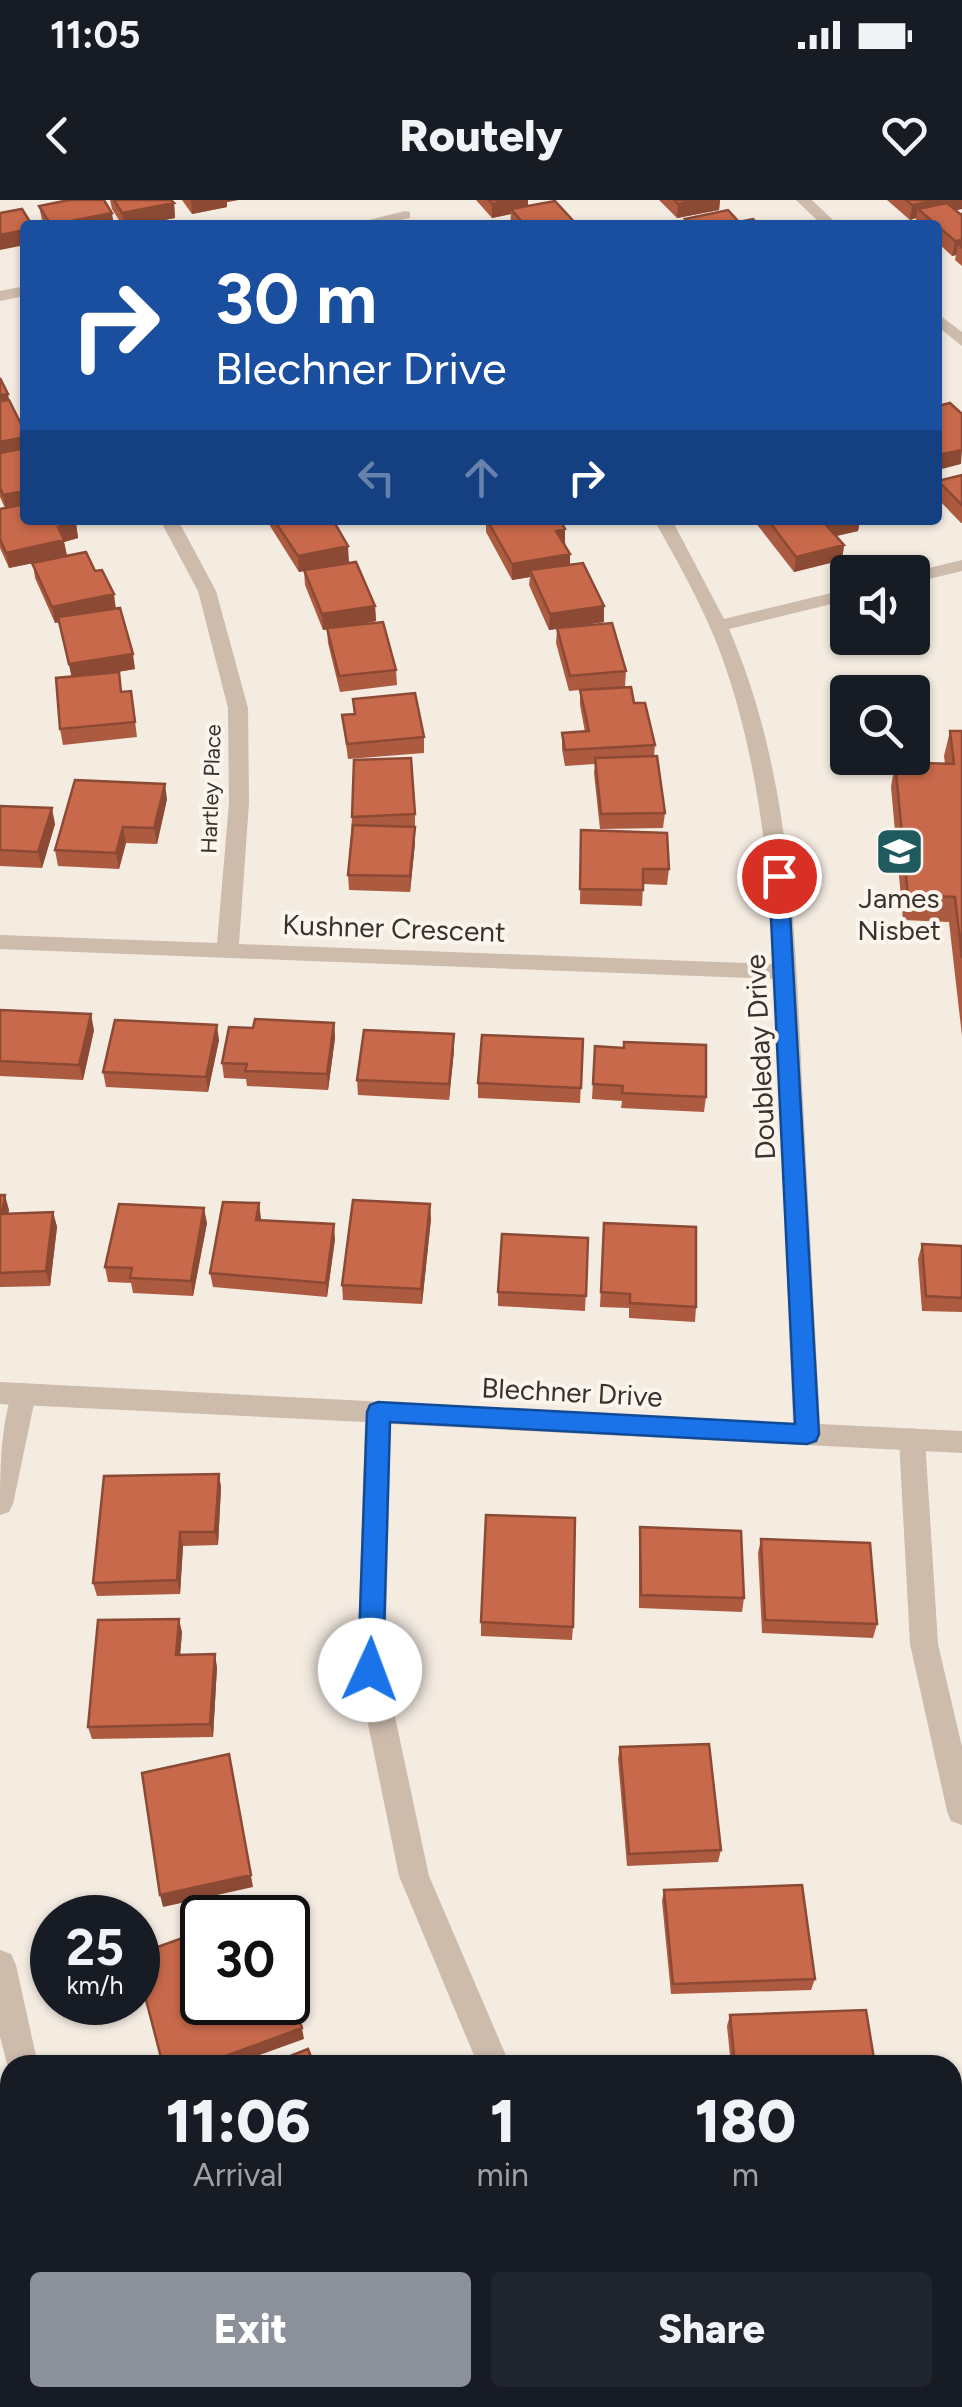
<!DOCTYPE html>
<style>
body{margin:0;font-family:Figtree,sans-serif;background:#20242c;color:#f1f3f6;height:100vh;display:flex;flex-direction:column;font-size:38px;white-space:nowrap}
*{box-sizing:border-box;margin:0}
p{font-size:32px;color:#9ea1a6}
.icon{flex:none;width:55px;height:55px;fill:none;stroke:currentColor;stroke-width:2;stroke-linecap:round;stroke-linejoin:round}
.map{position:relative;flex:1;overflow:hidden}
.side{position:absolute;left:0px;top:1855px;width:962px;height:352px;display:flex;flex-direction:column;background:#171b24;border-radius:30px 30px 0 0;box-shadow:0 2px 8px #0004}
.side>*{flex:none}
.hud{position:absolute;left:20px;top:20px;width:922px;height:305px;border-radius:10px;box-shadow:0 2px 8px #0004;background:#1a4fa0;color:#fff;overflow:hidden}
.fabs{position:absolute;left:830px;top:355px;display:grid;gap:20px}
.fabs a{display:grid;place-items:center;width:100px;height:100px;border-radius:10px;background:#171b24;box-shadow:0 2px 8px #0004;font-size:50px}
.speed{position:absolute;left:30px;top:1695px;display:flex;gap:20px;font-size:50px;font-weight:700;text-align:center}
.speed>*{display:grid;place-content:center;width:130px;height:130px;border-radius:50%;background:#171b24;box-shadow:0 2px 8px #0004;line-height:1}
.speed small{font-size:25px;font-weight:400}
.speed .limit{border:5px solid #111;border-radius:15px;background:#fff;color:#111}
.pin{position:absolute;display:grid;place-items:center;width:85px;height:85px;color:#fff;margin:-42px;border:5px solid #fff;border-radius:50%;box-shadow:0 2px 10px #0007}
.me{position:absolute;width:110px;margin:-55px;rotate:2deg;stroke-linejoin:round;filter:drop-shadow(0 0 8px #0008)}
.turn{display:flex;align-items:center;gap:35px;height:210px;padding:0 30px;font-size:45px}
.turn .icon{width:130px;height:130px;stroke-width:2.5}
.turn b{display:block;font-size:70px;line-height:85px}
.lanes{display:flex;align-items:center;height:95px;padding:0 30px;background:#0003;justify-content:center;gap:50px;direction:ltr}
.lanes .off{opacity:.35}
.eta{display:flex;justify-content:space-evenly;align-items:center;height:170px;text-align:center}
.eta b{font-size:60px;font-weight:800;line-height:70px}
.action{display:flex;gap:20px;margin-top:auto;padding:20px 30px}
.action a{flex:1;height:115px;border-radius:10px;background:#8c9099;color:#fff;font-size:40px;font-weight:800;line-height:115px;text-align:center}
.action a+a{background:#20242c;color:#f1f3f6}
.status{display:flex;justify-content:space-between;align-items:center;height:70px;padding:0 50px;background:#171b24;direction:ltr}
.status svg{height:28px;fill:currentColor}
header{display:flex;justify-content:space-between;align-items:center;height:130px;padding:0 30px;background:#171b24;font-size:45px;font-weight:800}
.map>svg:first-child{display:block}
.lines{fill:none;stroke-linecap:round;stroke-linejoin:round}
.service{fill:#cdbbac;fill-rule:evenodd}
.minor{fill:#cdbbac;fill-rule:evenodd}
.wall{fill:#ac5a40}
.shaded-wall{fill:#8c4a34}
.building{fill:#c8694b;stroke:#8c4a34;stroke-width:2.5}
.route{fill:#1a73e8;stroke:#114b97;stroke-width:2.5}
.labels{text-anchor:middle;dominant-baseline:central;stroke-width:8;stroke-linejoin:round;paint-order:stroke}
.far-street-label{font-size:22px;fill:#3b302b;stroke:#fbf5ee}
.poi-label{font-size:28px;fill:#3b302b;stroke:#fbf5ee}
.street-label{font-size:28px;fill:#3b302b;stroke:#fbf5ee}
</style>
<div class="status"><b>11:05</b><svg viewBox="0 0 49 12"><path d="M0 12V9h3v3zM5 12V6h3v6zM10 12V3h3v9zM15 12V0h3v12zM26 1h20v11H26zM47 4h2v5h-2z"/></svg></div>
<header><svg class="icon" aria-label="back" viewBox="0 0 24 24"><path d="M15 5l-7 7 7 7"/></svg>Routely<svg class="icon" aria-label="heart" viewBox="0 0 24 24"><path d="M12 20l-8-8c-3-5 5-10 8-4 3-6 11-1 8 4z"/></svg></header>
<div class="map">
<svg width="962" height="2207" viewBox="0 0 962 2207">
<rect width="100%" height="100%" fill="#f4ebe1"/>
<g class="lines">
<!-- service -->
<path class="service" d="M23,1183L32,1187L36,1194L13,1304L9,1312L0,1315C0,1274 0,1225 14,1187Z
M912,1228L921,1231L925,1239L938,1444L962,1547V1625L951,1621L947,1611L910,1444L899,1239L903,1231Z
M0,1750L11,1754L16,1765L38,1865H10V1875L0,1837Z
M95,2198H130L134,2207H98Z"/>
<!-- minor -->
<path class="minor" d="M796,0H812L838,25H822Z
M405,11L410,12V18L378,25H349Z
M25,86V96L0,101V91Z
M938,114L962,132V146L938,127Z
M160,320H178L216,391L248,508L249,603L239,744L774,764C769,660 757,555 722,457C704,408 679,364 654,320H672L724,419L848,389V400L729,429C791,572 795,730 802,883C808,996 814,1110 820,1224L962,1231V1253L391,1224L385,1470L429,1676L510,1865H478L399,1676L357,1470L365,1222L0,1204V1182L793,1223L775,779L0,749V735L217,743L229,603L228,508L198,391Z
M962,360V371L912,383V372Z
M569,2198H605L603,2207H567Z"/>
</g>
<!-- wall -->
<path class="wall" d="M110,0H171L174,3L175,18L138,25H122L112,9Z
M182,0H238L227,2V7L192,14Z
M476,0H528V6L577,25L510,24L511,14L492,18Z
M659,0H720L719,10L677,18Z
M887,0H962V9L955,10L960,14H962V66L955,60L956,55L952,56L938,43V25H917L916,24V18L910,20Z
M39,6L114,25H45L42,20Z
M0,178L9,200L25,320L76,323L78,338L64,342L67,356L95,371L116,408L135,469L118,472L122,492L131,491L137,537L63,545L60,529L72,477L59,422L55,423L35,378L33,363L9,368L0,348V309L5,308L0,297Z
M962,275V323H961L938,299V281Z
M269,320H333L349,362L329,366L375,406L376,421L356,425L396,470L397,485L340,492L328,443L327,429L323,430L305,385L304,371L299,372L270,326Z
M486,320H560L570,364L604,422L575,426L626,471L625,486L655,545L654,556L665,613L663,628L600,629L594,573L595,564L565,566L562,549V533L585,532L580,505V490L569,491L556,443L557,429L549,430L529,385L530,377L512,380L486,332Z
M756,320H860L858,331L836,336L844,345L842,360L794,372L755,322Z
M353,499L424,537V553L348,559L342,515L354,514Z
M950,531H962V836L949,722L903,720L891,587L895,562L945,564L944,556Z
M167,599L157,644L126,643L119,669L58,666L55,650Z
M0,606L55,624L42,668L0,666Z
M415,614V643L410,692L349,690L348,675L352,617Z
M581,630L669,669L667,685L643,684L642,706L580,704Z
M0,810L94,830L83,880L0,876Z
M334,823L335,838L328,890L247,886L246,879L224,878L222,863L253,828Z
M583,839L580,903L478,898V883Z
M219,840L208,892L106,887L103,872Z
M595,846L706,897L704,912L621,908L622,901L592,899Z
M454,850L449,900L358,895L357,880Z
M0,995L9,1010L8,1014L53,1012L57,1027L50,1086L0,1087Z
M259,1003L260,1020L335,1039L327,1097L213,1087L210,1073Z
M431,1019L422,1104L343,1100L342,1085Z
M207,1023L193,1096L133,1093L131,1083L108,1082L105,1067Z
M604,1023L696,1107L695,1122L629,1118V1108L600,1107Z
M588,1038L585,1111L498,1106V1092Z
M922,1044L962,1046V1112L922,1111L918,1059Z
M219,1274L221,1288L218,1345L183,1346L180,1394L97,1396L93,1383Z
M640,1327L744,1398L742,1412L639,1408V1341Z
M761,1339L877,1424L873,1438L762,1433L758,1353Z
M481,1422L573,1427L572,1440L481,1436Z
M182,1432L180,1455L217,1467L213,1537L92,1539L88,1527Z
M620,1547L721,1650L718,1662L627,1666L618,1559Z
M664,1690L815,1779L811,1790L671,1794L662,1701Z
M730,1815L875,1865H731L727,1826Z
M962,1946V2104L952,2105V1947Z"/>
<!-- shaded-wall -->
<path class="shaded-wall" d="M191,0H238L227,2V7L192,14Z
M510,0H528V11L511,9V14L492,18V4Z
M696,0H720L719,10L677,18L678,4Z
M938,0H962V9L926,16L918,9L916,18L910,20L912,5Z
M174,3L175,18L138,25H124L122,13Z
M112,13L114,25H56Z
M25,30V45L0,50V35Z
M962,40V49L958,45L956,55L952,56L955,41Z
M8,194L11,209L0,211V195Z
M25,237V253L0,258V242Z
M962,250L961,264L938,270V255Z
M25,291V307L6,310L3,295Z
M841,320H860L858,331L823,339L825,324Z
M76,323L78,338L64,342L67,356L9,368L6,353L58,327Z
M565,329V344L556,331Z
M844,345L842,360L794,372L796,357Z
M348,346L349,362L299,372L298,356Z
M570,354V369L530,370V377L512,380V364Z
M114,394L116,410L55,423L52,407Z
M375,406L376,421L323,430L322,414Z
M604,406V422L549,430L550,414Z
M133,454L135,469L72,479L69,464Z
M165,584L167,599L157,644L154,628Z
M52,608L55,624L42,668L38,652Z
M123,627L126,643L119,669L116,653Z
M415,627V643L410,692V676Z
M91,814L94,830L83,880L79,865Z
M334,823L335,838L328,890L327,874Z
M217,825L219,840L208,892L206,877Z
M454,834V850L449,900V884Z
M5,995L9,1010L6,1029L2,1014Z
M259,1003L261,1018L258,1035L256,1020Z
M430,1004L431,1019L422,1104L421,1089Z
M204,1008L207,1023L193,1096L191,1081Z
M53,1012L57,1027L50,1086L46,1071Z
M334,1024L335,1039L327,1097L326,1083Z
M219,1274L221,1288L218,1345L215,1332Z
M180,1332L183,1346L180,1394L177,1380Z
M179,1419L182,1432L179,1468L176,1455Z
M215,1454L217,1467L213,1537L210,1524Z
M229,1554L253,1687L163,1707L160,1695Z
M302,1828L304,1839L232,1865H201Z
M342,2198H358L339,2207H323Z"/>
<!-- building -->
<path class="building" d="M69,0H104L112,13L51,25L39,6Z
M114,0H171L174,3L122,13Z
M489,0H510L492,4Z
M674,0H696L678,4Z
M906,0H938L912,5Z
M555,1L577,25L509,24L522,22L511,9Z
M947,3L960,14H962V40L955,41L918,9Z
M22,9L32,25H25V30L0,35V13Z
M728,10L739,22L753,19L759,25H691L685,19Z
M0,178L8,194L0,195Z
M9,200L25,232V237L0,242V201Z
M950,203L962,214V250L938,255V206Z
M25,248V291L3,295L0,288V253Z
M962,275V305L938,281Z
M25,304V320H74L76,323L58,327L64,340L6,353L0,339V309Z
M274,320H333L348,346L298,356Z
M487,320H560L565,329L556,331L570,354L512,364Z
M768,320H841L825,324L844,345L796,357Z
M86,352L95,371L102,370L114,394L52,407L32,363Z
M356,362L375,406L322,414L304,370Z
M583,363L604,406L550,414L530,370Z
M120,408L133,454L69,464L58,417Z
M383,422L396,470L339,476L327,428Z
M612,423L626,471L570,476L557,428Z
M119,472L121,492L131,491L135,522L60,529L56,478Z
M631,487L634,503H645L655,545L565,550L562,533L589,531L580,490Z
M415,493L424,537L347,544L342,515L355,514L353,499Z
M950,531H962V758L955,697L908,695L895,562L954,564Z
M657,556L665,613L601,614L595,558Z
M411,558L415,614L352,617L354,560Z
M75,580L165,584L154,628L123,627L116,653L55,650Z
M0,606L52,608L38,652L0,650Z
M353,625L415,627L410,676L348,675Z
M581,630L667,633L669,669H643V690L580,689Z
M0,810L91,814L79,865L0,861Z
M255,819L334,823L327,874L245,871L247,864L222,863L229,827L253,828Z
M115,820L217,825L206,877L103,872Z
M364,830L454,834L449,884L357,880Z
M482,835L583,839L581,888L478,883Z
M624,842L706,845V897L622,893L623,886L593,884L595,846L624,848Z
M0,995H5L2,1014L53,1012L46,1071L0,1073Z
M353,1000L430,1004L421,1089L342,1085Z
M223,1002L259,1003L256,1020L334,1024L326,1083L210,1073Z
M119,1004L204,1008L191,1081L130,1078L132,1068L105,1067Z
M604,1023L696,1027V1107L630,1103V1094L601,1092Z
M502,1034L588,1038L586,1096L498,1092Z
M922,1044L962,1046V1098L926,1096Z
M219,1274L215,1332H180L177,1380L93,1383L104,1276Z
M486,1315L575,1318L573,1427L481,1422Z
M640,1327L741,1331L744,1398L641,1395Z
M761,1339L870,1343L877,1424L765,1420Z
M179,1419L176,1455L215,1454L210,1524L88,1527L98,1420Z
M709,1544L721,1650L629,1654L620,1547Z
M229,1554L251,1675L160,1695L142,1573Z
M802,1685L815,1779L673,1784L664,1690Z
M202,1731V1802H288V1785L302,1828L201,1865H163L138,1769V1754Z
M866,1810L875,1865H735L730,1815Z
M308,1849L314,1865H268Z
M962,1946V2096L952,2097V1947Z
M952,2148L962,2150V2207H843L844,2198H952Z
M261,2198H342L323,2207H264Z"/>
<!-- route -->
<path class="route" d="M779,669L788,676L819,1234L816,1241L807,1244L390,1222L383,1470L380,1478L370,1482L361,1478L358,1470L367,1212L370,1205L378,1202L795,1224L769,676Z"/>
<!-- icons -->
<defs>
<symbol id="school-square" viewBox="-11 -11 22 22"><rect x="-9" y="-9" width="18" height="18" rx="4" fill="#1f5a5e" stroke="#fbf5ee"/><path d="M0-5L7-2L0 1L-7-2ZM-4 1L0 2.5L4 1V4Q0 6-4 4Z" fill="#fff"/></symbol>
</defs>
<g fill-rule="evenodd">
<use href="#school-square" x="872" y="624" width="55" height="55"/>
</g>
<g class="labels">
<!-- far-street labels -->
<g class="far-street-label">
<text transform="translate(211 589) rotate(-88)">Hartley Place</text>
</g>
<!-- poi labels -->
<g class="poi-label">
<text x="899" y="698">James<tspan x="899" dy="32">Nisbet</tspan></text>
</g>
<!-- street labels -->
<g class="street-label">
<text transform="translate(394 728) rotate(2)">Kushner Crescent</text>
<text transform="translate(760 857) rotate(-93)">Doubleday Drive</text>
<text transform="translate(572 1192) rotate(3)">Blechner Drive</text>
</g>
</g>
</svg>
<div class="fabs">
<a><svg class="icon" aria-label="sound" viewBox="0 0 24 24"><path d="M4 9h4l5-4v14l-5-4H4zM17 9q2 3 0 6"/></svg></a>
<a><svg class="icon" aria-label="search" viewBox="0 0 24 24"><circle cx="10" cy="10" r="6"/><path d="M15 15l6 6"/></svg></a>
</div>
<div class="speed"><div>25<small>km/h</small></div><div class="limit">30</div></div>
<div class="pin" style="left:779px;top:676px;background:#d93025"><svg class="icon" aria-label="arrive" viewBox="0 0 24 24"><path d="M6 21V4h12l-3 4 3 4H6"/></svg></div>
<svg class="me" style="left:370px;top:1470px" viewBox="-20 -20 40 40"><circle r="19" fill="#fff"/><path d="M0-13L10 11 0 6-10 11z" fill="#1a73e8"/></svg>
<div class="hud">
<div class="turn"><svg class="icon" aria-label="right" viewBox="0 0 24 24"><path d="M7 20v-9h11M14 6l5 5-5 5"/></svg><div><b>30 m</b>Blechner Drive</div></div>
<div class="lanes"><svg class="icon off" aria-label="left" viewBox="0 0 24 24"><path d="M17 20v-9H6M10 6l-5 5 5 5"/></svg><svg class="icon off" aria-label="ahead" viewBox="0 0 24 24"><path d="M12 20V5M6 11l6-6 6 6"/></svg><svg class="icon" aria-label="right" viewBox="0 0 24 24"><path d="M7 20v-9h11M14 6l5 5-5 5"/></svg></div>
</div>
<section class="side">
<div class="eta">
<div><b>11:06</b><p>Arrival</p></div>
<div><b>1</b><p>min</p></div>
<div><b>180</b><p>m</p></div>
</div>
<div class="action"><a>Exit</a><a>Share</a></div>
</section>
</div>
